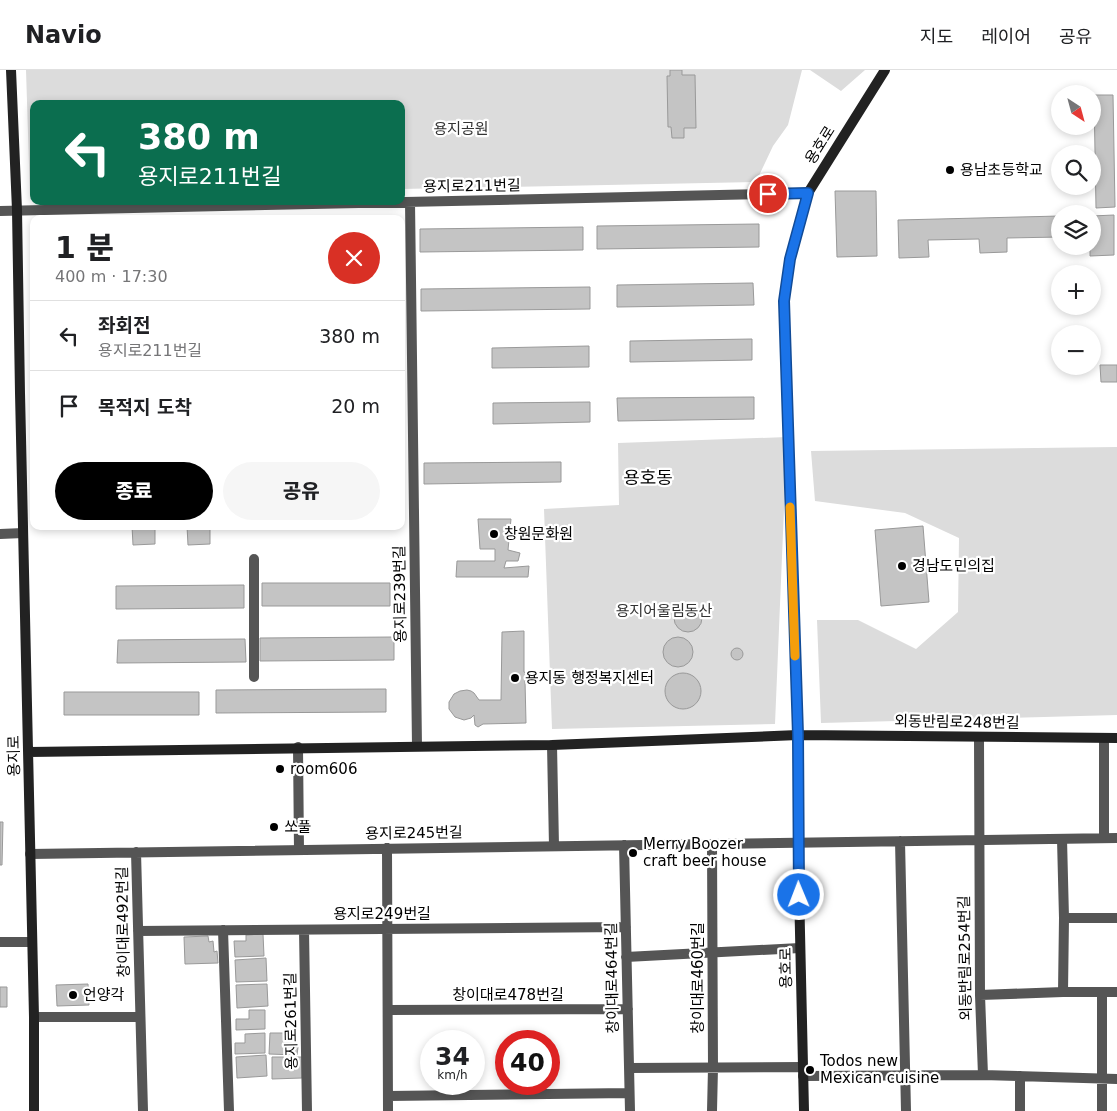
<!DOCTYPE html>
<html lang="ko">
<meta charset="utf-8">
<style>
body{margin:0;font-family:"DejaVu Sans","Noto Sans KR",sans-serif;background:#f6f6f6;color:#202124;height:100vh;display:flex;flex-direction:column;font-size:19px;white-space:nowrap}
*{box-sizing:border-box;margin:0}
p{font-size:16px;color:#757577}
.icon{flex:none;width:28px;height:28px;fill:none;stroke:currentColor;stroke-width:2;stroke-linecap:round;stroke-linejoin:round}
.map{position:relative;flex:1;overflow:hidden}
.sheet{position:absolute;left:30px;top:145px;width:375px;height:315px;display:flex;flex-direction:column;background:#fff;border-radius:10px;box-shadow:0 2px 8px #0003}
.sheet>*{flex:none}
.banner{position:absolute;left:30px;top:30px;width:375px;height:105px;border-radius:10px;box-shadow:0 2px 8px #0003;background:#0b6e4f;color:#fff;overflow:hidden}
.needle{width:32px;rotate:144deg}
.controls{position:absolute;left:1051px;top:15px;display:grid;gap:10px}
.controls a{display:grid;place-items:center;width:50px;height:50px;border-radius:50%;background:#fff;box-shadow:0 2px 8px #0003;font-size:25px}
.speed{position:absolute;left:420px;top:960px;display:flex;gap:10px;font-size:25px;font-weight:700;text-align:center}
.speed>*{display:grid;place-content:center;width:65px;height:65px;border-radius:50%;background:#fff;box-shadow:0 2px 8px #0003;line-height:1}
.speed small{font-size:12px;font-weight:400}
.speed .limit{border:8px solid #d22;background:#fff;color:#111}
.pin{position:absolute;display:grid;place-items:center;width:42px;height:42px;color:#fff;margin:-21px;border:2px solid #fff;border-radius:50%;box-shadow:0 1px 5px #0007}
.me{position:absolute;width:55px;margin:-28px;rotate:359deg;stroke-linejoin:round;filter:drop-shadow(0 0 4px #0008)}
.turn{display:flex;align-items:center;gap:18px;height:105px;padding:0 25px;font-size:22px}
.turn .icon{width:65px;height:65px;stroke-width:2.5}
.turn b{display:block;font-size:35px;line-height:42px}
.round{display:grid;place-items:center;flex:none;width:52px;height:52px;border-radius:26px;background:#f6f6f6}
.overview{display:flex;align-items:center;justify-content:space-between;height:85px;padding:0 25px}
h1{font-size:30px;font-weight:800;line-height:38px}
.action{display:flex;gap:10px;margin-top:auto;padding:10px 25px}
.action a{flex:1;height:58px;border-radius:30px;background:#000;color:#fff;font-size:20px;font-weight:800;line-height:58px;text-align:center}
.action a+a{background:#f6f6f6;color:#202124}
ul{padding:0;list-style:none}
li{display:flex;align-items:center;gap:15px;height:70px;padding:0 25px;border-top:1px solid #e0e0e0}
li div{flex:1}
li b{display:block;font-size:19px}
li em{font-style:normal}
header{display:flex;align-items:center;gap:30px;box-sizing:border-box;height:70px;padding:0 25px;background:#fff;border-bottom:1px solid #e0e0e0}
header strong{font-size:24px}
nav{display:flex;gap:28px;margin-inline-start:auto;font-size:18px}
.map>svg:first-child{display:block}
.green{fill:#dcdcdc}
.building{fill:#c4c4c4;stroke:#999}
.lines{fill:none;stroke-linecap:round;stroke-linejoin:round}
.street{stroke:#555;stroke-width:10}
.secondary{stroke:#222;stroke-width:10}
.route-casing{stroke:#114b97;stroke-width:12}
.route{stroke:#1a73e8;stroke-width:9}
.slow{stroke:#f59e0b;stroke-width:9}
.poi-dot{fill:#000;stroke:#fff;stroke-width:2}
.labels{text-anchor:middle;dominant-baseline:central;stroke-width:4.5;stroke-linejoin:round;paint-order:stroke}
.park-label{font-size:15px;fill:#333;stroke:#fff}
.street-label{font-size:15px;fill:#000;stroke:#fff}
.poi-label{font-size:15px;fill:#000;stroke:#fff;text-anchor:start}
.quarter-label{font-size:18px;fill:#000;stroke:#fff}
</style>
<header>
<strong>Navio</strong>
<nav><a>지도</a><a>레이어</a><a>공유</a></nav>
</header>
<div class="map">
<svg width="1117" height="1041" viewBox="0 0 1117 1041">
<rect width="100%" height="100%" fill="#fff"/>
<!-- green -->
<path class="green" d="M26,0H802L788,55L773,76L756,112L401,119V34H34V127H30Z
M810,0H865L841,21Z
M787,367L775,654L552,659L544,439L619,435L618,373Z
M1117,377V645L821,653L817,550H858L916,579L958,542L959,468L905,443L815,431L811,381Z"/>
<!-- building -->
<path class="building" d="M670,0H682V5H695L696,58H684V68H672L671,57H668L667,6H670Z
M1094,25H1113L1115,137L1096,138Z
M835,121H876L877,186L837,187Z
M1114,145V185L1090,186V176H1092V146Z
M1060,146V167L1007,168V182L980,183L979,169L928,170L929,187L899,188L898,150Z
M759,154V177L597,179V156Z
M583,157V180L420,182V159Z
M753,213L754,235L617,237V215Z
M590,217V239L421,241V219Z
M752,269V290L630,292V271Z
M589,276V297L492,298V278Z
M1100,295H1117V312H1101Z
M754,327V349L618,351L617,328Z
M590,332V352L493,354V333Z
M561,392V412L424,414V393Z
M478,449H511L508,480L520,483L518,491H506L504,498L529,496L528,507H456L457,491H495V479H480Z
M132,456H155V474L133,475Z
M187,456H210V474L188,475Z
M923,456L929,532L881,536L875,460Z
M262,513H390V536H262Z
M244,515V538L116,539V516Z
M674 548a14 14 0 1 1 28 0a14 14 0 1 1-28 0Z
M524,561V602L528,604L529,606L525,611L526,653L483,654L478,657L475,655L474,645L471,648L464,650L455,647L449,639V632L454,624L460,621L467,620L471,621L474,623L479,630H501L502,562Z
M663 582a15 15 0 1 1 30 0a15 15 0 1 1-30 0Z
M394,567V590L260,591V568Z
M245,569L246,592L117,593L118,570Z
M731 584a6 6 0 1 1 12 0a6 6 0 1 1-12 0Z
M665 621a18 18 0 1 1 36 0a18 18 0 1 1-36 0Z
M386,619V642L216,643V620Z
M64,622H199V645H64Z
M0,752H3L2,795H0Z
M263,864L264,886L235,887L234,871H246V865Z
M208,866L209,872L213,871L214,882L217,881L218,893L185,894L184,867Z
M266,888L267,911L236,912L235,890Z
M88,914L89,935L57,936L56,915Z
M267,914L268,936L237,938L236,915Z
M0,917H7V937H0Z
M249,940H265V959L236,960V949H249Z
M265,963V983L235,984V973H245V964Z
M270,963H292L291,977H298L297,985L269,984Z
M266,985L267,1006L237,1008L236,987Z
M272,987H302V1008L272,1009Z"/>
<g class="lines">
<!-- street -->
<path class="street" d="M410,132L417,676
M0,141L808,123
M0,464L23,463
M254,489V607
M979,668L980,925L983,1005
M552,675L554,776
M298,677L299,780
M1104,768V668
M1062,769L1064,848L1063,922
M900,771L906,1041
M712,774L713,998L712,1041
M624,775L630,1041
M387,778L388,1041
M136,782L143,1041
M30,784L1117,768
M1064,848H1117
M223,860L229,1041
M304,860L307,1041
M138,861L626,857
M0,872H32
M626,887L800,878
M1102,923V1041
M980,925L1063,922H1117
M388,940L628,939
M34,947H140
M629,998L803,997
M803,1006L983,1005L1117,1009
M1020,1006V1041
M388,1026L629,1023"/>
<!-- secondary -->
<path class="secondary" d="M11,0L17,140L20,323L34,947V1041
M29,682L552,675L798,665L1117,668
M804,1041L798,773V665L784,231L790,189L808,123L885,0"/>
</g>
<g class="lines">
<defs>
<path id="route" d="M768,124L808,123L790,189L784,231L798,665L799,825"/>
</defs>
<!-- route casing -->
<use href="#route" class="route-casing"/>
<!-- route -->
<use href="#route" class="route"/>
<!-- slow -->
<path class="slow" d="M790,437L795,586"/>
</g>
<!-- markers -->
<g class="poi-dot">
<circle cx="950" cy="100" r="5"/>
<circle cx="494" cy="464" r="5"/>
<circle cx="902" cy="496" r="5"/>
<circle cx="515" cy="608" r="5"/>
<circle cx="280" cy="699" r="5"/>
<circle cx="274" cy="757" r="5"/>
<circle cx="633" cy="783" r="5"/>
<circle cx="73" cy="925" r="5"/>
<circle cx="810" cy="1000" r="5"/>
</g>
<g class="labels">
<!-- park labels -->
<g class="park-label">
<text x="461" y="59">용지공원</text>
<text x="664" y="541">용지어울림동산</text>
</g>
<!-- street labels -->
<g class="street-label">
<text transform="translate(820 75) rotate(-58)">용호로</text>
<text transform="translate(472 116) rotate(-1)">용지로211번길</text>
<text transform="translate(400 524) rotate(-91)">용지로239번길</text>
<text transform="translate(957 652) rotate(1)">외동반림로248번길</text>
<text transform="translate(14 686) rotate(-91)">용지로</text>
<text transform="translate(414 763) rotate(-1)">용지로245번길</text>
<text x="382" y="844">용지로249번길</text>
<text transform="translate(123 852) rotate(-91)">창이대로492번길</text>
<text transform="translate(965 888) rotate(-91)">외동반림로254번길</text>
<text transform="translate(786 898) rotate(-91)">용호로</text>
<text transform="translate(612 908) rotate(-91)">창이대로464번길</text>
<text transform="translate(698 908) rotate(-90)">창이대로460번길</text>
<text x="508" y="925">창이대로478번길</text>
<text transform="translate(291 951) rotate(-91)">용지로261번길</text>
</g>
<!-- poi labels -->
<g class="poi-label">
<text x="960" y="100">용남초등학교</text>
<text x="504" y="464">창원문화원</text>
<text x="912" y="496">경남도민의집</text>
<text x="525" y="608">용지동 행정복지센터</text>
<text x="290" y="699">room606</text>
<text x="284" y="757">쏘풀</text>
<text x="643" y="774">Merry Boozer<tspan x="643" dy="17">craft beer house</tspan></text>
<text x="83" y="925">언양각</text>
<text x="820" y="991">Todos new<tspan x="820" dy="17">Mexican cuisine</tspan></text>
</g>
<!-- quarter labels -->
<g class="quarter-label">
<text x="648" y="407">용호동</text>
</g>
</g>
</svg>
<div class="controls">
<a><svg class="needle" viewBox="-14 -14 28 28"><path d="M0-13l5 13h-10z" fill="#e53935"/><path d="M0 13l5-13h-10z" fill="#757577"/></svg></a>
<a><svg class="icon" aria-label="search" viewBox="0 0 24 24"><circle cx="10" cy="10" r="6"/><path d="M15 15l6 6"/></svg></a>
<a><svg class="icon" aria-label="layers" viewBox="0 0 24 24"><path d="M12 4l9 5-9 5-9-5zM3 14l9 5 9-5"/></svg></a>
<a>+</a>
<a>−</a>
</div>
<div class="speed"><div>34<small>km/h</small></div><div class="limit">40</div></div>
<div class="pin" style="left:768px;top:124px;background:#d93025"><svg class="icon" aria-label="arrive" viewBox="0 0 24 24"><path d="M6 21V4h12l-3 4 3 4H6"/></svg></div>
<svg class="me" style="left:799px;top:825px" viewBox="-20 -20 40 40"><circle r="17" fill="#1a73e8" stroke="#fff" stroke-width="3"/><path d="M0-11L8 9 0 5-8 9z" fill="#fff"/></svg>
<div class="banner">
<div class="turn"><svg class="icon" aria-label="left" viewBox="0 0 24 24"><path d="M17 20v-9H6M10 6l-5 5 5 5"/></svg><div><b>380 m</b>용지로211번길</div></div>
</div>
<section class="sheet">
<div class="overview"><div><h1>1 분</h1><p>400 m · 17:30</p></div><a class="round" style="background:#d93025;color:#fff"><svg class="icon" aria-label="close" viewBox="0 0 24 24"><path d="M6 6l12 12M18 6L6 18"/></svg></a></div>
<ul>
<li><svg class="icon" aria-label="left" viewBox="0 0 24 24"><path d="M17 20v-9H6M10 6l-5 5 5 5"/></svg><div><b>좌회전</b><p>용지로211번길</p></div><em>380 m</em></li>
<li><svg class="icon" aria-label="arrive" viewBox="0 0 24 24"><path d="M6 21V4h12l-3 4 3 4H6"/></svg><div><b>목적지 도착</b></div><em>20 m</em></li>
</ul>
<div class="action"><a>종료</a><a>공유</a></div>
</section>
</div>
